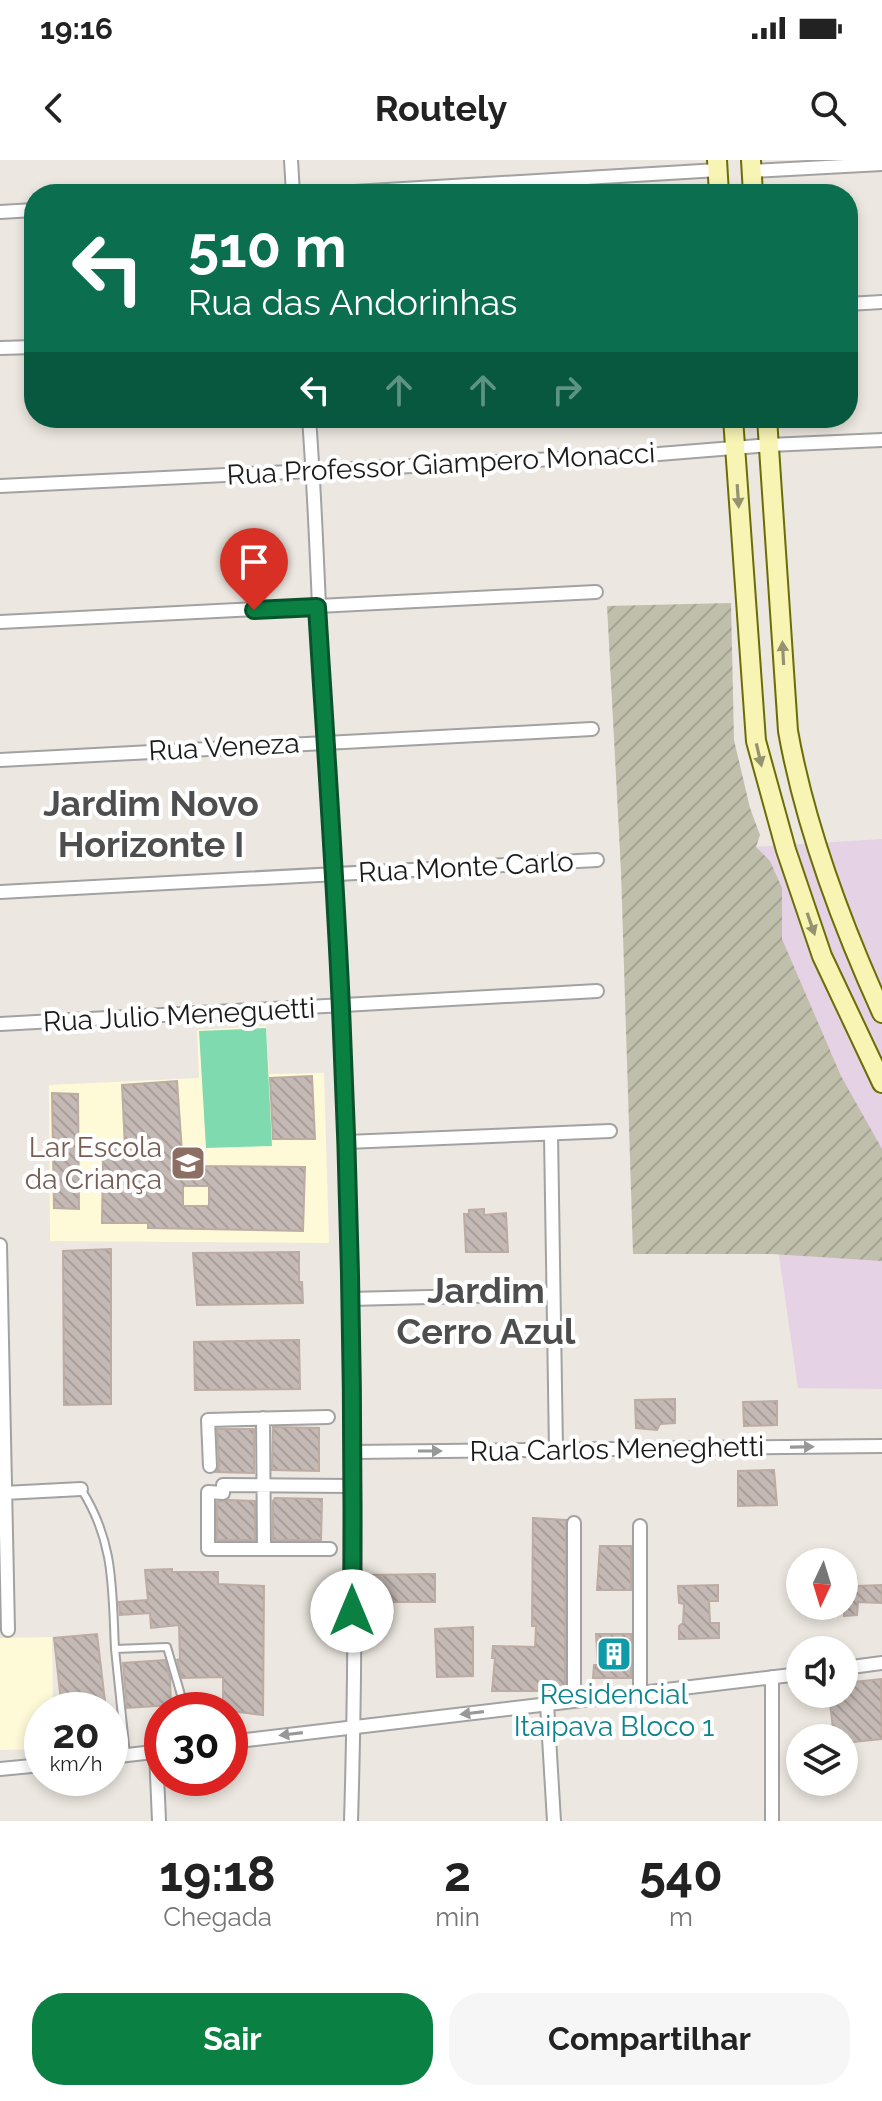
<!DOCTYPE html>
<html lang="pt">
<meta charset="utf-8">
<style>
body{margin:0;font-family:Raleway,sans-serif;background:#f6f6f6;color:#222;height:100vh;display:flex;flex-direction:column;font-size:30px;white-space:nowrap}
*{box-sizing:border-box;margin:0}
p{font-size:26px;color:#767676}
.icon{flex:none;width:44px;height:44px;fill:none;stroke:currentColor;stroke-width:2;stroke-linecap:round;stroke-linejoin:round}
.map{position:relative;height:1661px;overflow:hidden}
.sheet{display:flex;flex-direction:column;background:#fff;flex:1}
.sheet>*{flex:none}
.banner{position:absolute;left:24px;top:24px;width:834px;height:244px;border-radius:32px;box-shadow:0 4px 12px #0003;background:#0b6e4f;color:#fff;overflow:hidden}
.needle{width:52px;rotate:184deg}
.fabs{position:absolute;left:786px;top:1388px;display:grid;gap:16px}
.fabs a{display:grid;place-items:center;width:72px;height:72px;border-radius:50%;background:#fff;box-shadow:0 4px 12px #0003;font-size:40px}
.speed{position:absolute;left:24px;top:1532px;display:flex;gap:16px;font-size:40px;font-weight:700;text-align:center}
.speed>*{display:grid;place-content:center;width:104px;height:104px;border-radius:50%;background:#fff;box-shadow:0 4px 12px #0003;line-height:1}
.speed small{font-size:20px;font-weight:400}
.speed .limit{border:12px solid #d22;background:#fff;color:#111}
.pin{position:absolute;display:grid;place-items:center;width:68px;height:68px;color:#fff;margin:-82px -34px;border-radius:50% 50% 50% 0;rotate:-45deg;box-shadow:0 0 8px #0007}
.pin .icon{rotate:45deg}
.me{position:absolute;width:88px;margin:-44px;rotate:0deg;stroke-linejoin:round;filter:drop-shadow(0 0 6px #0008)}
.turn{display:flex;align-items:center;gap:28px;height:168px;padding:0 32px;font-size:36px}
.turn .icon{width:104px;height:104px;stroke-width:2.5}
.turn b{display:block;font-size:56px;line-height:68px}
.lanes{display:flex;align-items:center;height:76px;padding:0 32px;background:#0003;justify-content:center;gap:40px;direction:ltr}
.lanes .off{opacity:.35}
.eta{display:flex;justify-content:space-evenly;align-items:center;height:136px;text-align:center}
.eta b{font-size:48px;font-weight:700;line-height:56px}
.primary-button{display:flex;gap:16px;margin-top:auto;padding:16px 32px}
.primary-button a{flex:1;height:92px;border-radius:32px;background:#0b8043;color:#fff;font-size:32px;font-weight:700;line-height:92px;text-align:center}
.primary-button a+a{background:#f6f6f6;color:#222}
.status{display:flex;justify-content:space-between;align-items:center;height:56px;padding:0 40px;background:#fff;direction:ltr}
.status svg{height:22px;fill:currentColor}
header{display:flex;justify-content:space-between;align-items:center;height:104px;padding:0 32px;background:#fff;font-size:36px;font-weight:700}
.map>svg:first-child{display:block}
.industrial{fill:#e5d2e4}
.education{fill:#fefad8}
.construction{fill:url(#construction-furrows)}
.pitch{fill:#7fdbaf}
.building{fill:url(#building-back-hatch);stroke:#bdaca3;stroke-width:2;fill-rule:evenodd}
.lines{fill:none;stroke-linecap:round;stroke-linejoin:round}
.lane-casing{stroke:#a2a2a2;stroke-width:10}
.street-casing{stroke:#a2a2a2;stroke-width:16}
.secondary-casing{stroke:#6b6d07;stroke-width:22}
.lane{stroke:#fff;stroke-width:6}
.street{stroke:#fff;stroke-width:12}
.secondary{stroke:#f7f4b4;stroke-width:18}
.oneway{fill:#94926f}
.oneway2{fill:#989898}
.route-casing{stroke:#07532c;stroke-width:20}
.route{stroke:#0b8043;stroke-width:14}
.labels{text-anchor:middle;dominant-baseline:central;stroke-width:8;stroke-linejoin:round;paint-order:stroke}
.street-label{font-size:28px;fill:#1b1b1b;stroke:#fff}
.education-label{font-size:28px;fill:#785e54;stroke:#fff;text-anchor:end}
.culture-label{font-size:28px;fill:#0d838f;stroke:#fff}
.district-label{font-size:36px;font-weight:bold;fill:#4e4e4e;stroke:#fff}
</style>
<div class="status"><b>19:16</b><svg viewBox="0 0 49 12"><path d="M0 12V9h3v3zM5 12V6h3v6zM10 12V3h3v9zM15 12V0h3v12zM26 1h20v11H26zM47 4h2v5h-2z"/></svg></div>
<header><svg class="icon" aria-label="back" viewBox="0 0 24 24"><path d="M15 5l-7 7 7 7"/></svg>Routely<svg class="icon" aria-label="search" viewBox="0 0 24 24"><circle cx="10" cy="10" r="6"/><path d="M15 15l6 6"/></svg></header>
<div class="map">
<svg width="882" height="1661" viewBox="0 0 882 1661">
<defs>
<pattern id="construction-furrows" width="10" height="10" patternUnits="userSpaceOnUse" patternTransform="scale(2)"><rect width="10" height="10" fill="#c0bfac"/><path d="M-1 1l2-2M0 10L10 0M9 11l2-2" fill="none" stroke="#a4a493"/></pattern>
<pattern id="building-back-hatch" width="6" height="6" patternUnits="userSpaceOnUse" patternTransform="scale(2)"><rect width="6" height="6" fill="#c4b9b4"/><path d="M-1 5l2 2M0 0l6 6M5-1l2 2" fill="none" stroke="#a89e9a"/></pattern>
</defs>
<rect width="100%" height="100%" fill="#ece7e0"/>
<!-- industrial -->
<path class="industrial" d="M882,679V1229L798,1228L721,689Z"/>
<!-- education -->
<path class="education" d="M266,866L269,914L324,913L329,1083L50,1081L49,925L199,918L197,870Z
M52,1477L53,1550H42V1589L0,1590V1478Z"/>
<!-- construction -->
<path class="construction" d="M731,443L734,580L750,648L760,675L756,687L770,701L782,728V779L841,916L882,989V1101L772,1094H633L621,711L607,446Z"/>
<!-- pitch -->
<path class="pitch" d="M266,868L272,986L206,988L199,871Z"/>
<!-- building -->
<path class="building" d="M312,916L315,979H273L270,918Z
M177,921L182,992H201V1006L305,1007L303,1071L148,1068V1063H102L103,1003L100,988H125L122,925ZM183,1026H209V1046H183Z
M52,933L78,934L79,1049L54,1048Z
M484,1049V1055L506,1053L508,1092H466L464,1054H469V1050Z
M111,1089V1244L64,1245L63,1091Z
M299,1092V1122H302L303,1143L197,1145L193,1093Z
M299,1180L300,1229L195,1230L194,1182Z
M675,1239V1263L660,1264L657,1270L636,1268L635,1240Z
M777,1241V1265L744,1266L743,1242Z
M273,1267L319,1268V1311L272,1310Z
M217,1269H254V1313L216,1312L219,1306Z
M774,1310L777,1345L738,1346V1311Z
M275,1338L322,1339L321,1380H273V1341Z
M228,1340L255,1341V1380H217V1342Z
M533,1358L566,1360L565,1531H492L495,1498H492L493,1486L535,1487L536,1466H532Z
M600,1386H631V1430H597Z
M172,1409V1412H218V1424L264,1426L263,1555L223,1550V1517L182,1518L177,1500L180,1499L179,1465L151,1468L150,1453L120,1455L119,1442L148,1440L145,1410Z
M435,1414V1442H364V1415Z
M845,1417L857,1418V1426L882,1425V1443L858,1442L857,1455L844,1456Z
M718,1425V1441H709L710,1463H719V1478L679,1479V1466L683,1463L684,1444L679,1443L678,1426Z
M473,1467V1516L437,1517L435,1469Z
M97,1474L106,1550H62L54,1478Z
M596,1474H631V1518H593L594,1505H598Z
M165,1500L170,1518L171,1545L127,1548L123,1503Z
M881,1519L882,1579L844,1583V1578H834L829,1534H844V1523Z"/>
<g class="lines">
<defs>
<path id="lane" d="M81,1329C115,1382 112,1429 115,1489
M126,1595L115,1489L167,1487L181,1535L190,1550"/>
<path id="street" d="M291,0L293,34
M752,11L882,4
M321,34L718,10
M0,52L34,50
M848,144L882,142
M0,188L34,187
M309,258C317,364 319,469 325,575C346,936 362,1299 351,1661
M0,326L659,294L769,285L882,280
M0,462L596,432
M0,600L592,569
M0,732L597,700
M0,864L597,831
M551,974L556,1290
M346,982L610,971
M0,1085L8,1470
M350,1139L553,1134
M263,1258L264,1389
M352,1292L882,1286
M210,1306L208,1260L328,1257
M4,1333L81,1329
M574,1363V1541
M330,1389H208V1332L223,1333V1325L352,1326
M844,1508L882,1503
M640,1533V1366
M547,1544L554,1661
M230,1582L800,1514
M156,1591L159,1661
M110,1597L162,1591
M0,1609L42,1605
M772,1661V1517"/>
<path id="secondary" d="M717,0L719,34
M751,0L753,34
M733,258L756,581L786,690L822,796L882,923
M767,258L788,571C805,666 842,765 882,853"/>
</defs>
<!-- lane casing -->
<use href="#lane" class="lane-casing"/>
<!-- street casing -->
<use href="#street" class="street-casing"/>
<!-- secondary casing -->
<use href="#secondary" class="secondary-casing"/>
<!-- lane -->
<use href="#lane" class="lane"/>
<!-- street -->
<use href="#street" class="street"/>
<!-- secondary -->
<use href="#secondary" class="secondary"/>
</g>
<!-- one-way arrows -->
<defs><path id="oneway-solid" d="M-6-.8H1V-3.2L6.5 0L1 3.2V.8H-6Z" transform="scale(2)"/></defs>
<g class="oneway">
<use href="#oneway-solid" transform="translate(738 336) rotate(86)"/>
<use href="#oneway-solid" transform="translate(783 493) rotate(-93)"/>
<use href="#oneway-solid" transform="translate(759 595) rotate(77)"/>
<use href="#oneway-solid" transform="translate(811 764) rotate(71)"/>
</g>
<g class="oneway2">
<use href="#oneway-solid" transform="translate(802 1287) rotate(-1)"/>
<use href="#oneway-solid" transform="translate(430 1291)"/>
<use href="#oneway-solid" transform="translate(472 1553) rotate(173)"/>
<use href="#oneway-solid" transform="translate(291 1574) rotate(173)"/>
</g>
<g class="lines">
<defs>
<path id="route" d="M254,450L317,447C325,574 334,701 340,828C350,1035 354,1243 352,1451"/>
</defs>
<!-- route casing -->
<use href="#route" class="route-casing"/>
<!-- route -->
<use href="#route" class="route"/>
</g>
<!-- icons -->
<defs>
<symbol id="school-square" viewBox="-11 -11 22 22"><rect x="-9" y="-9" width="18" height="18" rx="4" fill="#8d6e63" stroke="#fff"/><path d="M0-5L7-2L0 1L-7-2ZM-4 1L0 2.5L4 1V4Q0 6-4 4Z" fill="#fff"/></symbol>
<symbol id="building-square" viewBox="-11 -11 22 22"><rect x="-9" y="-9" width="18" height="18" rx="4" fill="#0f9aa8" stroke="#fff"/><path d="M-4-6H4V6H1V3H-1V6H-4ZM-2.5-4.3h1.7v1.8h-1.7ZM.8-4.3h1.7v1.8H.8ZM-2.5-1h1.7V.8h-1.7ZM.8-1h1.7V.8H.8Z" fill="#fff"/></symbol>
</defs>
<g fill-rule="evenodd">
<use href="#school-square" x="168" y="983" width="40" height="40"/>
<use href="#building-square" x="594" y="1474" width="40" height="40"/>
</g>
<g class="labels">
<!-- street labels -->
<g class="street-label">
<text transform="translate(441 304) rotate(-3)">Rua Professor Giampero Monacci</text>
<text transform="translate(224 587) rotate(-3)">Rua Veneza</text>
<text transform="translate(466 707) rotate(-3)">Rua Monte Carlo</text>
<text transform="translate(179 855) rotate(-3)">Rua Julio Meneguetti</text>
<text transform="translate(617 1289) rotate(-1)">Rua Carlos Meneghetti</text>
</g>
<!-- education labels -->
<g class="education-label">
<text x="162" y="987">Lar Escola<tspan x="162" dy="32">da Criança</tspan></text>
</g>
<!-- culture labels -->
<g class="culture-label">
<text x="614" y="1534">Residencial<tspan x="614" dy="32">Itaipava Bloco 1</tspan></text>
</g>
<!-- district labels -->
<g class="district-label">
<text x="151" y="643">Jardim Novo<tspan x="151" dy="41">Horizonte I</tspan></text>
<text x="486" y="1130">Jardim<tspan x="486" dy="41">Cerro Azul</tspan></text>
</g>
</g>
</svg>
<div class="fabs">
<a><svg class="needle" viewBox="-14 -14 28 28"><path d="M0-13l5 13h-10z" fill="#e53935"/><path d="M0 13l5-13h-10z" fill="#767676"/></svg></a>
<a><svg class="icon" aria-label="sound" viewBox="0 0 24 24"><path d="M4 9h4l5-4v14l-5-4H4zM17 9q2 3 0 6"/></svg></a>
<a><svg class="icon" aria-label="layers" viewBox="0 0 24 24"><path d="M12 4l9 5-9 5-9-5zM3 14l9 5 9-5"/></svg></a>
</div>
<div class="speed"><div>20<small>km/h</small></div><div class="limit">30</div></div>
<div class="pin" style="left:254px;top:450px;background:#d93025"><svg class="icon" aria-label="arrive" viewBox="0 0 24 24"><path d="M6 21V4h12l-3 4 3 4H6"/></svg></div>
<svg class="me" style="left:352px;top:1451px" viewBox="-20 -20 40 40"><circle r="19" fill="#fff"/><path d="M0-13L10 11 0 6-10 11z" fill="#0b8043"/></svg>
<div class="banner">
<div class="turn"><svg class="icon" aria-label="left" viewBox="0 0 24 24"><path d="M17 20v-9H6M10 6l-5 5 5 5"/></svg><div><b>510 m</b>Rua das Andorinhas</div></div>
<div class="lanes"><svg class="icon" aria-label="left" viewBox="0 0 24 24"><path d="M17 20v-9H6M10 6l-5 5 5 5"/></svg><svg class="icon off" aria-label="ahead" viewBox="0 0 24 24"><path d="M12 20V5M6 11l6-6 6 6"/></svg><svg class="icon off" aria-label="ahead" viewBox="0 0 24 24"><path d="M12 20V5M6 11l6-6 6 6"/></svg><svg class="icon off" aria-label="right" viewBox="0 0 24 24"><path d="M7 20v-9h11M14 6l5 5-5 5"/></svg></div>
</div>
</div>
<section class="sheet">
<div class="eta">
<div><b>19:18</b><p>Chegada</p></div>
<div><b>2</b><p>min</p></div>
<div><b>540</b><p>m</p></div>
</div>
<div class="primary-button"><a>Sair</a><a>Compartilhar</a></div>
</section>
